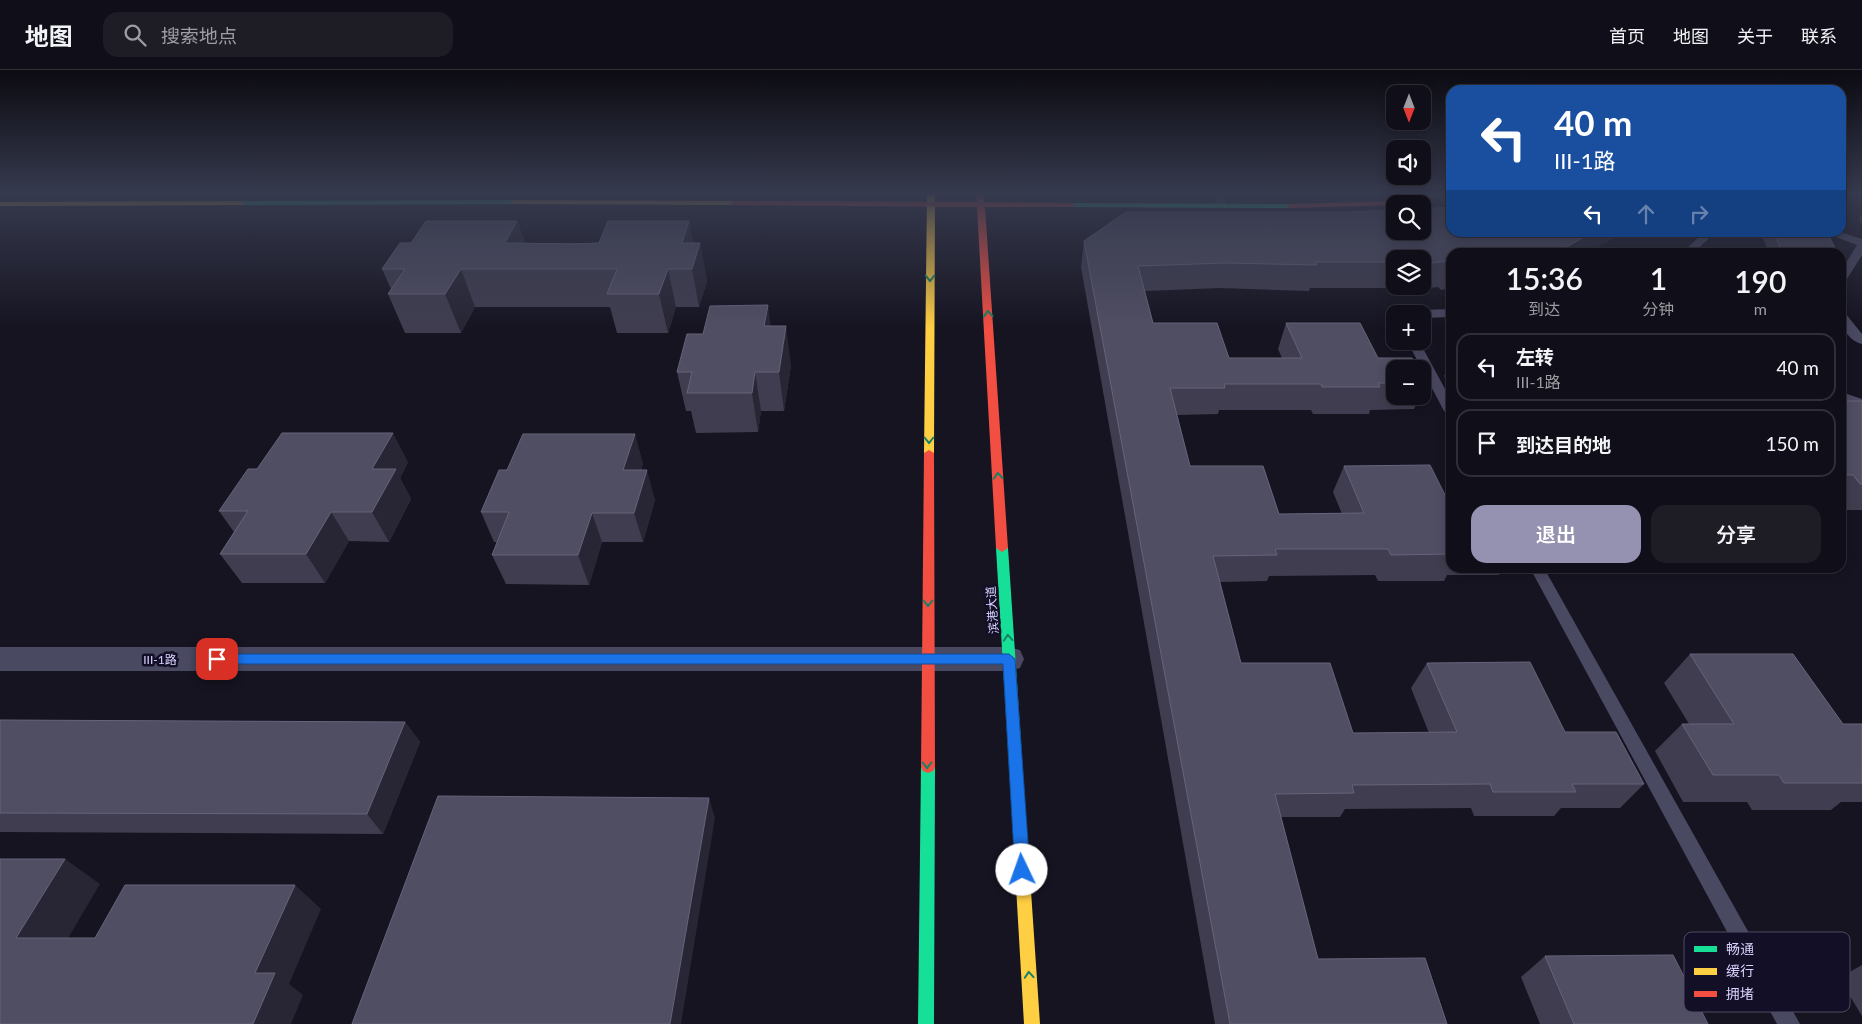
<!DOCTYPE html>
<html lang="zh">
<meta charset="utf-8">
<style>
body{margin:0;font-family:Lato,"Noto Sans SC",sans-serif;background:#1e1d26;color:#f1f3f6;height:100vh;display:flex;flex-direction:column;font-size:19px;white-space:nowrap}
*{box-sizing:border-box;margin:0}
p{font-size:16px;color:#9c9ca2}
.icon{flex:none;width:28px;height:28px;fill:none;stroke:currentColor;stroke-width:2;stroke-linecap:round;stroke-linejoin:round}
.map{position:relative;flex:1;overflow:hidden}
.drawer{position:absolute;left:1446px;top:178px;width:400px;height:325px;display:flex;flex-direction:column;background:#100f19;border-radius:15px;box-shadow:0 2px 12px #0003,0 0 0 1px #302f38}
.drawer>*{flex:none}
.top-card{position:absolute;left:1446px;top:15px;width:400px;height:152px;border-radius:15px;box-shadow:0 2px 12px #0003,0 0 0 1px #302f38;background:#1a4fa0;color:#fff;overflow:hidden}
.needle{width:32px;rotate:180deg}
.fabs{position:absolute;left:1386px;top:15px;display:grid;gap:10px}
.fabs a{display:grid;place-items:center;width:45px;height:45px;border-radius:10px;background:#100f19;box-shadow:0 2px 12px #0003,0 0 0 1px #302f38;font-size:25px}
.pin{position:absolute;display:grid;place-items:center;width:42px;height:42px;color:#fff;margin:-21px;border-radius:10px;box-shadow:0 2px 8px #0006}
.me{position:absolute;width:55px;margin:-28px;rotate:357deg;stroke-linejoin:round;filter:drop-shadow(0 0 4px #0008)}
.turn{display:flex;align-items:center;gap:18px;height:105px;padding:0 25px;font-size:22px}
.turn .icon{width:65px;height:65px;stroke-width:2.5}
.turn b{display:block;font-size:35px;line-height:42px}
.lanes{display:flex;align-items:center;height:48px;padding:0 25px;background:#0003;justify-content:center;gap:25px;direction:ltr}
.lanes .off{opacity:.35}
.eta{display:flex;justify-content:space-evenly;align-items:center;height:85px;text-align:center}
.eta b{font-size:30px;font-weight:600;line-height:35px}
.primary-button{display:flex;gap:10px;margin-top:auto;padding:10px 25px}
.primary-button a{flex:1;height:58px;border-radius:15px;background:#9591b1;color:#fff;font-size:20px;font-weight:600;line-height:58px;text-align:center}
.primary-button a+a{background:#1e1d26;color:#f1f3f6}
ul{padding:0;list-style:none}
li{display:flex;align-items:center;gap:15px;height:68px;margin:0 10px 8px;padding:0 15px;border:2px solid #302f38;border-radius:15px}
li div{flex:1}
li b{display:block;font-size:19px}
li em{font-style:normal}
header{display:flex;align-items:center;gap:30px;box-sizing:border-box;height:70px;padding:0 25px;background:#100f19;border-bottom:1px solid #302f38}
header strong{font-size:24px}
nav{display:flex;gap:28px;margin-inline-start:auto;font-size:18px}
.search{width:350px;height:45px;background:#1e1d26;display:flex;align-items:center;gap:12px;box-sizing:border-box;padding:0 18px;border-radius:15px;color:#9c9ca2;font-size:19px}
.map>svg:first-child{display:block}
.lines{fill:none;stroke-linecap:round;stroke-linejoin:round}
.lane{fill:#4a4962;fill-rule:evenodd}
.street{fill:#4a4962;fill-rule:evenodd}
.fast{fill:#16e098;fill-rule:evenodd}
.slow{fill:#ffcf43;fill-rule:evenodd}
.jam{fill:#f24e42;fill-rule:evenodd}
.wall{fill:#403d50;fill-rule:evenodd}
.shaded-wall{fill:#282635}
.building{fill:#504e63;stroke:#66637b}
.oneway{stroke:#158265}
.route{fill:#1a73e8;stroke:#114b97}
.labels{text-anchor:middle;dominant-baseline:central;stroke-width:5;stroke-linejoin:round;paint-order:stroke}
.street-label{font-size:12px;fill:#d9d4ff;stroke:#130f26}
.key{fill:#130f26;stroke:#4e4a67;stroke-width:1}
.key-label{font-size:14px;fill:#d9d4ff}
</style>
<header>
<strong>地图</strong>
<div class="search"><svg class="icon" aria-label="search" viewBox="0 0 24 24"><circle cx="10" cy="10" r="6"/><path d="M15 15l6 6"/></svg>搜索地点</div>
<nav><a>首页</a><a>地图</a><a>关于</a><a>联系</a></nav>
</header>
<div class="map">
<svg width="1862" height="954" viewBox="0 0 1862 954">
<rect width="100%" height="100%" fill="#161421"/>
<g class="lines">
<!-- lane -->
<path class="lane" d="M1213,124H1223L1227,135L1226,137H1218Z
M1704,162H1716L1694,182H1683Z
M1823,162H1840L1862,169V185L1845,212L1841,213V201L1857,175Z
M1451,239V247L1422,248V244H1416L1422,240Z
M1841,243H1845L1862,264V274C1847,270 1841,256 1841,243Z
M1407,271H1419L1451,330V345L1444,341Z
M1841,322L1862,329V338L1841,331Z
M1530,498H1544L1800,954H1777Z"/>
<!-- street -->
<path class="street" d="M0,577H1009L1020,580L1024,589L1020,598L1009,601H0Z"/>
<!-- fast -->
<path class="fast" d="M515,130H518V134L240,135L236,133L240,131Z
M1069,133L1290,134L1294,136L1290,138L1072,137L1068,135Z
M1002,474L1008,478L1026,747L1024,752L1019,753L1014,752L1012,747L996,478Z
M928,691L933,693L935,697L934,954H918L921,697L923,693Z"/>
<!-- slow -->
<path class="slow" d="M927,124H935L934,383L929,386L924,383Z
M512,130L733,131L737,133L733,135L515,134H512Z
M243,131V135H240L0,136V132Z
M1019,741L1024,742L1026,747L1040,954H1024L1012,747L1014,742Z"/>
<!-- jam -->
<path class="jam" d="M976,124H984V132L1072,133L1076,135L1072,137H985L1008,478L1002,482L996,478L977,137L733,135L729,133L733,131L977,132Z
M1428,124H1444L1394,135L1290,138L1286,136L1290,134L1394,131Z
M929,380L934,383L935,697L933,701L928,703L923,701L921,697L924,383Z"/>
</g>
<!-- wall -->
<path class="wall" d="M1862,144V154L1859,148Z
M517,151L525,173H700L707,211L699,237H676L668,263H617L610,237H475L461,263H405L388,224L391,219L382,199Z
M1624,162L1589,182H1451V218L1441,220L1438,217L1402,221L1399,218H1310L1309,221L1220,218L1145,221L1153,253L1229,288H1282L1278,279L1286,253L1378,288L1395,299V326H1420L1414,339L1370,340L1369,344H1313L1311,340H1219L1218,344L1177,345L1190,396L1279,444H1342L1333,422L1344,396L1451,437V498H1504L1499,505H1447L1444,511H1378L1375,505L1269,506L1267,511L1220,512L1241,593L1353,663H1429L1411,618L1427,593L1565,662L1644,714L1620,738H1561L1554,746H1474L1471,738L1345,739L1340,747H1281L1318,889L1447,954H1215L1081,197L1084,171ZM1395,189H1422V216H1395Z
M1760,162H1827L1837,182H1769Z
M771,256L791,295L784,341H761L758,362L696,363L691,341H686L677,302L703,264Z
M1451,291V319L1444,306Z
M1422,307L1426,313L1422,320Z
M1841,331H1862V440H1841Z
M408,392L400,408L411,429L389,472L349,471L325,513H242L220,484L234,462L219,441Z
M643,393L641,400L655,430L643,472H602L589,515L506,514L492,485L497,472H494L481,442Z
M1604,498H1677L1673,502H1607Z
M1690,584L1843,654H1862V732H1841L1831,740H1752L1747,732H1683L1655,681L1682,654H1689L1664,613Z
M0,650L405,652L420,672L383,764L0,762Z
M1545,886L1708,954H1540L1521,907Z
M1862,895V946L1839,908Z"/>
<!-- shaded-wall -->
<path class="shaded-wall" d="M517,151L530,188L505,173Z
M689,151L696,185L700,173L707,211L699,237L692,199L682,173Z
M1593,162H1624L1589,182H1561L1563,179Z
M461,199L475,237L461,263L445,224Z
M668,199L676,237L668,263L659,224Z
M768,235L773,274L764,256Z
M786,256L791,295L784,341L779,302Z
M755,302L761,341L758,362L752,323Z
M393,363L408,392L400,408L411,429L389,472L372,442V399Z
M635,364L643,393L632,430L623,400Z
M647,400L655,430L643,472L634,443Z
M331,442L349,471L325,513L306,484Z
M592,443L602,472L589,515L578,485Z
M405,652L420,672L383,764L367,744Z
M709,728L715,748L681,954H670Z
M65,789L100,814L54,892L16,868Z
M295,815L321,839L289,914L303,925L291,954H253L255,903Z"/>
<!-- building -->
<path class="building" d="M1451,137V162H1593L1563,179L1530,182H1451V193L1449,191L1422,194V189H1395V192H1315L1317,195L1226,193L1138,196L1153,253H1217L1229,288H1302L1286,253H1360L1378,288H1412L1418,299H1395V313H1378L1380,317H1322L1321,314H1224L1225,318H1170L1190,396H1263L1279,444L1364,443L1344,396L1430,395L1451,437V484L1391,485L1388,479H1275L1277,485L1213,486L1241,593H1330L1353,663L1457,662L1427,593L1530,592L1565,662H1616L1644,714H1572L1576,722H1493L1490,714L1352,715L1354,723L1275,724L1318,889L1425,888L1447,954H1230L1084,171L1126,142H1347L1395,140V161H1422V139Z
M426,151H517L505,173L574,174L599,173L608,151H689L682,173H700L692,199H668L659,224H607L617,199H461L445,224H388L405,199H382L400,173H411Z
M1773,162H1827L1837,182H1813L1780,177Z
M1742,179L1766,182H1743Z
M768,235L764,256H786L779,302H755L752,323H687L692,302H677L687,264H703L710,236Z
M1422,307L1426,313H1422Z
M1841,331H1862V414H1860L1853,405H1841Z
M282,363H393L372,399H396L372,442H331L306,484H220L248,441H219L248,399H257Z
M523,364H635L623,400H647L634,443H592L578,485H492L509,442H481L499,400H507Z
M1690,584H1793L1843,654H1862V705H1861L1862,707V713H1784L1779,705H1713L1682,654H1734Z
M0,650L405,652L367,744L0,743Z
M438,726L709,728L670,954H352Z
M0,789H65L16,868H95L125,815H295L255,903H275L253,954H0Z
M1673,885L1708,954H1574L1545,886Z"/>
<!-- one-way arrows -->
<defs><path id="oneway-chevron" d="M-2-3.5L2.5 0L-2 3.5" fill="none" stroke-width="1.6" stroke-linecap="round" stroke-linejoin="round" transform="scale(1.25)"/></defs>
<g class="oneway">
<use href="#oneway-chevron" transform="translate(930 208) rotate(90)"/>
<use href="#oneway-chevron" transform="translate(988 244) rotate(-94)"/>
<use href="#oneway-chevron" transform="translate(929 370) rotate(90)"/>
<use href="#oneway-chevron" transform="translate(998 406) rotate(-94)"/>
<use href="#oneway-chevron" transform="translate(928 533) rotate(90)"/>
<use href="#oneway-chevron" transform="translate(1008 568) rotate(-94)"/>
<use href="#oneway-chevron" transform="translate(927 695) rotate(90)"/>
<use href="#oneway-chevron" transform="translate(1029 905) rotate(-94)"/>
</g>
<!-- sky -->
<linearGradient id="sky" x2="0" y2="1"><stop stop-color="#0c0b12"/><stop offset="0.48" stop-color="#363a4e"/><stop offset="1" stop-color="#363a4e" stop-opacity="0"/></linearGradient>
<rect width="1862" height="258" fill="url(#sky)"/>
<!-- route -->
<path class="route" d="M217,584H1009L1015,589L1030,800L1027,805L1022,807L1017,805L1015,800L1003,594H217L211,589Z"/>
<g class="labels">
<!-- street labels -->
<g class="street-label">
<text transform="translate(992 540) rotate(-94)">滨港大道</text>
<text x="160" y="589">III-1路</text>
</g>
</g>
<!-- legend -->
<rect x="1684" y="862" width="166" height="80" rx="8" class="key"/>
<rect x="1694" y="876" width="23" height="6" fill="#16e098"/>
<rect x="1694" y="898" width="23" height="7" fill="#ffcf43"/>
<rect x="1694" y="921" width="23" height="6" fill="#f24e42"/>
<g class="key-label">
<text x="1726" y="884">畅通</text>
<text x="1726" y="906">缓行</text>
<text x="1726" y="929">拥堵</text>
</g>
</svg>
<div class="fabs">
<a><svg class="needle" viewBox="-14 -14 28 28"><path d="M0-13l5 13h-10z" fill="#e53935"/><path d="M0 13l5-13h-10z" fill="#9c9ca2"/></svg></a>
<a><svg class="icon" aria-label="sound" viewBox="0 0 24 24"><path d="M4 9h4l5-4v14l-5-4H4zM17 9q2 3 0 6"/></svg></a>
<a><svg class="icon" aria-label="search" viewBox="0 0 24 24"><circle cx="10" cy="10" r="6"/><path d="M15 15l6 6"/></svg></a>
<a><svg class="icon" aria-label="layers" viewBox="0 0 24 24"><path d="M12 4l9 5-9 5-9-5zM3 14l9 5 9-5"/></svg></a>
<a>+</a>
<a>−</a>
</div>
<div class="pin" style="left:217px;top:589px;background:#d93025"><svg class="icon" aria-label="arrive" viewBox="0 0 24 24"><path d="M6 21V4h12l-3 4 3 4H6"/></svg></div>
<svg class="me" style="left:1022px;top:800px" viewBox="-20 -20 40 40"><circle r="19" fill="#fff"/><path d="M0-13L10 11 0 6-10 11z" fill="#1a73e8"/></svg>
<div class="top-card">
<div class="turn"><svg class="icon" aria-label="left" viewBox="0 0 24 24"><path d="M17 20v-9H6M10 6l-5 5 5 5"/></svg><div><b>40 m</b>III-1路</div></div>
<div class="lanes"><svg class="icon" aria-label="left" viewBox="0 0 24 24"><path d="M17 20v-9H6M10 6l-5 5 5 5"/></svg><svg class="icon off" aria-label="ahead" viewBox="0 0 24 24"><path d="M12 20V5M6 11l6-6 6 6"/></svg><svg class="icon off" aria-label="right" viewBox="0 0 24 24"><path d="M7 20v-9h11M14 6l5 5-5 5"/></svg></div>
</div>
<section class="drawer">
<div class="eta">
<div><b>15:36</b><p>到达</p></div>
<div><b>1</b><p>分钟</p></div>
<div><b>190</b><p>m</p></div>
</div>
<ul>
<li><svg class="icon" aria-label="left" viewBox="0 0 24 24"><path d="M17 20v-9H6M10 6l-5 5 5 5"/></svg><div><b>左转</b><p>III-1路</p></div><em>40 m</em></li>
<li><svg class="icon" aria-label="arrive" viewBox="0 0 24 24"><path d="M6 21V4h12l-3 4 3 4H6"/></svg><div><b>到达目的地</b></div><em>150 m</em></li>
</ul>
<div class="primary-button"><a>退出</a><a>分享</a></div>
</section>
</div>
